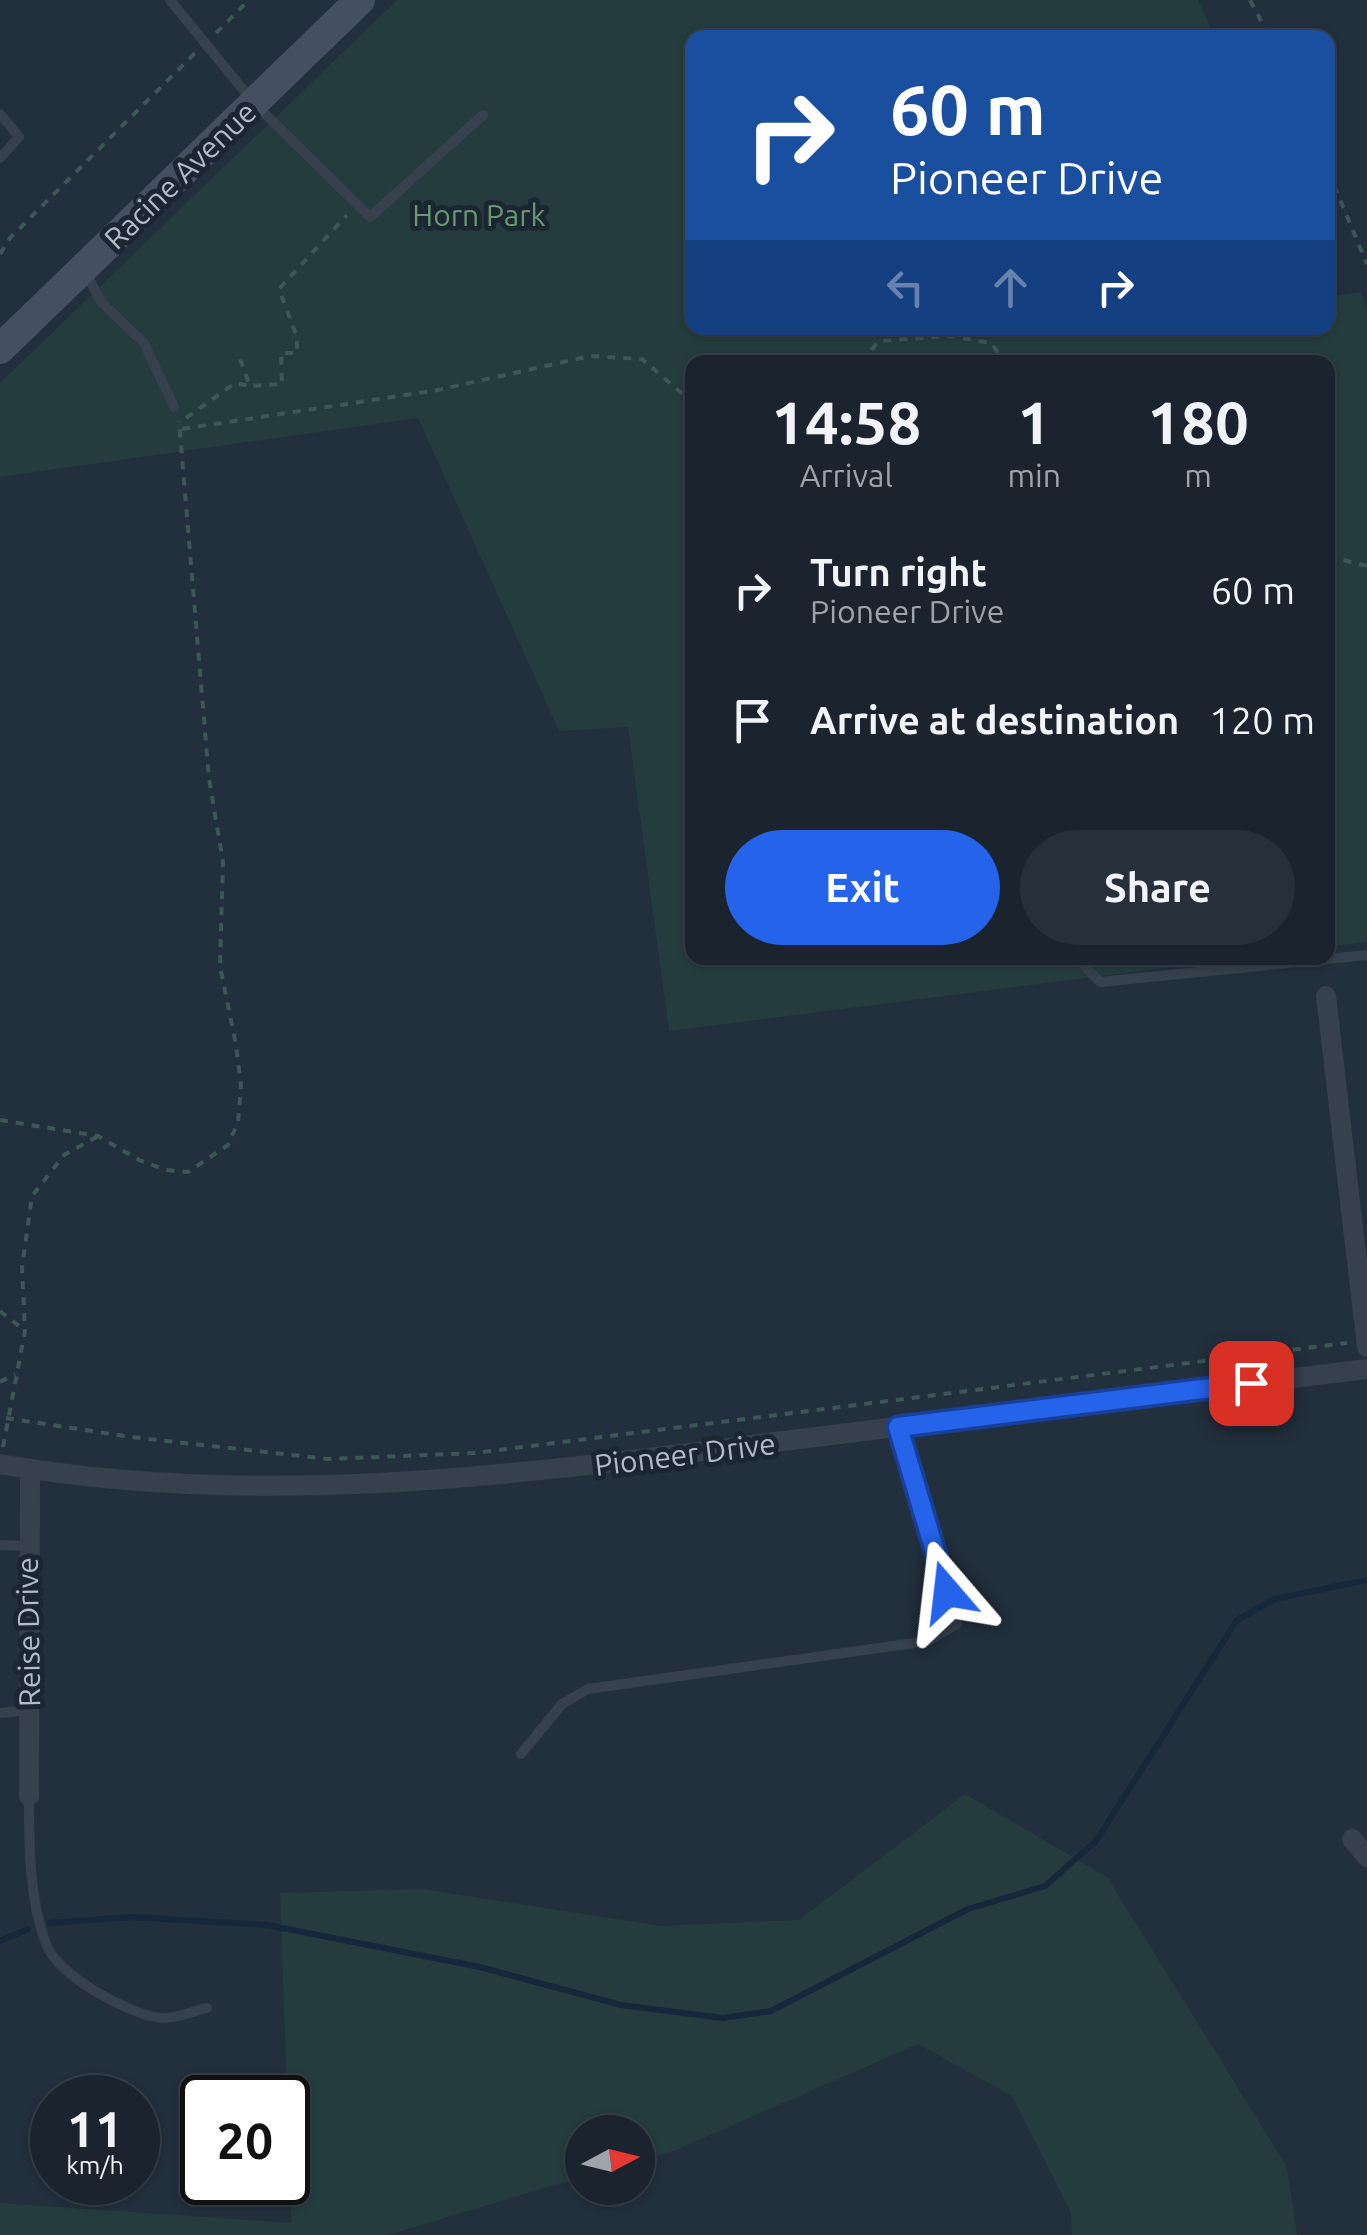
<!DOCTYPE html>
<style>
body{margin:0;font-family:Ubuntu,sans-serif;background:#272f3a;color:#f1f3f6;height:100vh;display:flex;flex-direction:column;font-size:38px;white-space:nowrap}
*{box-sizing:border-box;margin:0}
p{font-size:32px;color:#9fa4aa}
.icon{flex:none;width:55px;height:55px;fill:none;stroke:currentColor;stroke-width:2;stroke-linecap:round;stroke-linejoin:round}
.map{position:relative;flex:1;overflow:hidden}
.drawer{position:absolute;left:685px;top:355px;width:650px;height:610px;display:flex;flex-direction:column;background:#1a232e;border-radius:20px;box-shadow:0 2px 8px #0004,0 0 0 2px #38404a}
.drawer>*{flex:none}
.guide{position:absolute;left:685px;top:30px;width:650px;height:305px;border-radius:20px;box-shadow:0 2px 8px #0004,0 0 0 2px #38404a;background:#1a4fa0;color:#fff;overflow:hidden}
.needle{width:65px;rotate:83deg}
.fabs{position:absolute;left:565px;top:2115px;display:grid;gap:20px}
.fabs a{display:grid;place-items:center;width:90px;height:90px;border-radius:50%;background:#1a232e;box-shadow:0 2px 8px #0004,0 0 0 2px #38404a;font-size:50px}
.speed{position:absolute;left:30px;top:2075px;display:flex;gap:20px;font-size:50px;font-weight:700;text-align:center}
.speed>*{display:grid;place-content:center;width:130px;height:130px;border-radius:50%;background:#1a232e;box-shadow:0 2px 8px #0004,0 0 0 2px #38404a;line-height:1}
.speed small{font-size:25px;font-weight:400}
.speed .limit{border:5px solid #111;border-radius:15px;background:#fff;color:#111}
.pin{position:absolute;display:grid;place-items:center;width:85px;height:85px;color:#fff;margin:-42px;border-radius:20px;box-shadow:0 5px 15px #0006}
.me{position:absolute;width:110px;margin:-55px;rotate:343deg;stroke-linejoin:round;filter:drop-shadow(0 0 8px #0008)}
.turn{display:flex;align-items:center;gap:35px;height:210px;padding:0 40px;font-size:45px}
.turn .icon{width:130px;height:130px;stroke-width:2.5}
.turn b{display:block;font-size:70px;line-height:85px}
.lanes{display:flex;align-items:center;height:95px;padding:0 40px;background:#0003;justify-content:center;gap:50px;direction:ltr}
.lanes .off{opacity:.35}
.eta{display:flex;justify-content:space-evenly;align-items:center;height:170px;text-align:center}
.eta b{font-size:60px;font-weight:700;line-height:70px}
.action{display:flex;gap:20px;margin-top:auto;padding:20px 40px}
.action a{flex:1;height:115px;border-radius:60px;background:#2563eb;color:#fff;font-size:40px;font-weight:700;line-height:115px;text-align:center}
.action a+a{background:#272f3a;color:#f1f3f6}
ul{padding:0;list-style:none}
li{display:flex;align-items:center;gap:30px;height:130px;padding:0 40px}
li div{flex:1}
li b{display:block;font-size:38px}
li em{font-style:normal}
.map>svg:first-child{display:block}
.green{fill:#243c3e}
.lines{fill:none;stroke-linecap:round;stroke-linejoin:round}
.stream{stroke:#15273b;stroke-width:6}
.path{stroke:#3d5656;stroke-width:4;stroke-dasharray:8 8;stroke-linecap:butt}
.lane{stroke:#36414d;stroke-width:10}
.street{stroke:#36414d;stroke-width:20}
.secondary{stroke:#445060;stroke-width:30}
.route-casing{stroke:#184099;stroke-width:25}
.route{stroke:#2563eb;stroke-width:18}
.labels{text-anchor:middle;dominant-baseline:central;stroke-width:10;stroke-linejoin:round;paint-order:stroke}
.street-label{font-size:30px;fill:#b1bcc8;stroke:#1b2632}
.park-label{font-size:30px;fill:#679a70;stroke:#1b2632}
</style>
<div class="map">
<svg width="1367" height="2235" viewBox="0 0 1367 2235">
<rect width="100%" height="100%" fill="#222f3d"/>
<!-- green -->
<path class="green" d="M397,0H1198L1215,37L692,38V328H1328V281L1334,296L1361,292L1367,309V942L1328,947V362H692V958H1244L669,1031L628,727L559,731L418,418L0,477V383Z
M965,1794L1107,1877L1287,2167L1297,2235H1072L1071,2213L1012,2096L918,2044L676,2150L638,2161V2132H582V2177L388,2235H0V2203L291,2223L280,1893L423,1889L661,1926L799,1920Z"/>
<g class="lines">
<!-- stream -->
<path class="stream" d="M50,1923L131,1917L267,1925L480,1967L621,2005L723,2018L771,2011L968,1909L1045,1886L1096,1841L1237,1620L1275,1599L1367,1580
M0,1941L28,1929"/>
<!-- path -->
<path class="path" d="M1250,0L1270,38
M216,33L249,0
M1328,171L1367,264
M0,254L10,238L195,53
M240,359L250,386L282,384L281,353H297V337L279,289L347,215
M861,362L879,341L950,336L991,343L1005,362
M186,418L235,383L250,386
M182,429L438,390L590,356L642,359L692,402
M1328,556L1367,566
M0,1120L98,1136L139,1160L166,1170L188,1172L228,1145L238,1122L241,1085L236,1045L220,966L223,862L209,779L179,421
M0,1311L24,1330
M0,1382L15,1374
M6,1418L131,1437L328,1459L475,1453L1347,1343
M3,1447L25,1331L22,1267L32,1196L64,1155L98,1136"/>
<!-- lane -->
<path class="lane" d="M170,0L254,103L370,217L483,115
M0,114L19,137L0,158
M84,270L102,303L144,343L174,407
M1077,958L1100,982L1367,955
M0,1545L27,1546
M0,1713L29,1710
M521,1754L562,1704L588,1689L928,1641L957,1624L898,1427
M29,1797C29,1845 29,1898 46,1944C57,1975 129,2015 162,2018C175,2019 194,2011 207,2008"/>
<!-- street -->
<path class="street" d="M1326,996L1367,1347
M0,1464C262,1509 506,1476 767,1443C967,1418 1167,1394 1367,1369
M29,1796L30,1469
M1352,1839L1367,1857"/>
<!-- secondary -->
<path class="secondary" d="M0,349L360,0"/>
</g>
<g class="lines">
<defs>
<path id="route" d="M947,1592L898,1427L1251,1383"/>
</defs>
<!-- route casing -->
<use href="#route" class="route-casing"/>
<!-- route -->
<use href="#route" class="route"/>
</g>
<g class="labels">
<!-- street labels -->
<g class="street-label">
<text transform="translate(180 175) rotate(-44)">Racine Avenue</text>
<text transform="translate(685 1454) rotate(-7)">Pioneer Drive</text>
<text transform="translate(28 1632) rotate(-91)">Reise Drive</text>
</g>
<!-- park labels -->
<g class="park-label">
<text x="479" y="215">Horn Park</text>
</g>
</g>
</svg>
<div class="fabs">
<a><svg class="needle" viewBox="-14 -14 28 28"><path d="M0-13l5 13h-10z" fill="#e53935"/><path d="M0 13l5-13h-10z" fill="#9fa4aa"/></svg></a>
</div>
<div class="speed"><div>11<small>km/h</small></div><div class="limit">20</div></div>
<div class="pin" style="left:1251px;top:1383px;background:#d93025"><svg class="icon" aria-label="arrive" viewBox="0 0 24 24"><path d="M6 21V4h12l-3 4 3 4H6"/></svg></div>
<svg class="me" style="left:947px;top:1592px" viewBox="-20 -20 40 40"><path d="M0-17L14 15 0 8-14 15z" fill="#2563eb" stroke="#fff" stroke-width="4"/></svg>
<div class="guide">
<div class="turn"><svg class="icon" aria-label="right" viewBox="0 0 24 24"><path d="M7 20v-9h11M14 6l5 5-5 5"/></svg><div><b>60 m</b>Pioneer Drive</div></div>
<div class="lanes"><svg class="icon off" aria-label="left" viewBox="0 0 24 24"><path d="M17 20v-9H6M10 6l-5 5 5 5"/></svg><svg class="icon off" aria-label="ahead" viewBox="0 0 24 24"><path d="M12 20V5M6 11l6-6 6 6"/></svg><svg class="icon" aria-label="right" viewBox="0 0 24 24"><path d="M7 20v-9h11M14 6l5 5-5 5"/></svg></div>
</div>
<section class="drawer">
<div class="eta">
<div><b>14:58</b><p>Arrival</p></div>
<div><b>1</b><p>min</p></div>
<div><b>180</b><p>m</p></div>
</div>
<ul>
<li><svg class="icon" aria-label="right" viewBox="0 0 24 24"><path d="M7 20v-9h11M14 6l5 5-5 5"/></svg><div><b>Turn right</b><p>Pioneer Drive</p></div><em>60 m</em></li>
<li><svg class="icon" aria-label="arrive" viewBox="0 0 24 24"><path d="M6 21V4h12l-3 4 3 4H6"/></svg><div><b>Arrive at destination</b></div><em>120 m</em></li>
</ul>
<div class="action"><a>Exit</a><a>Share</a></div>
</section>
</div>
